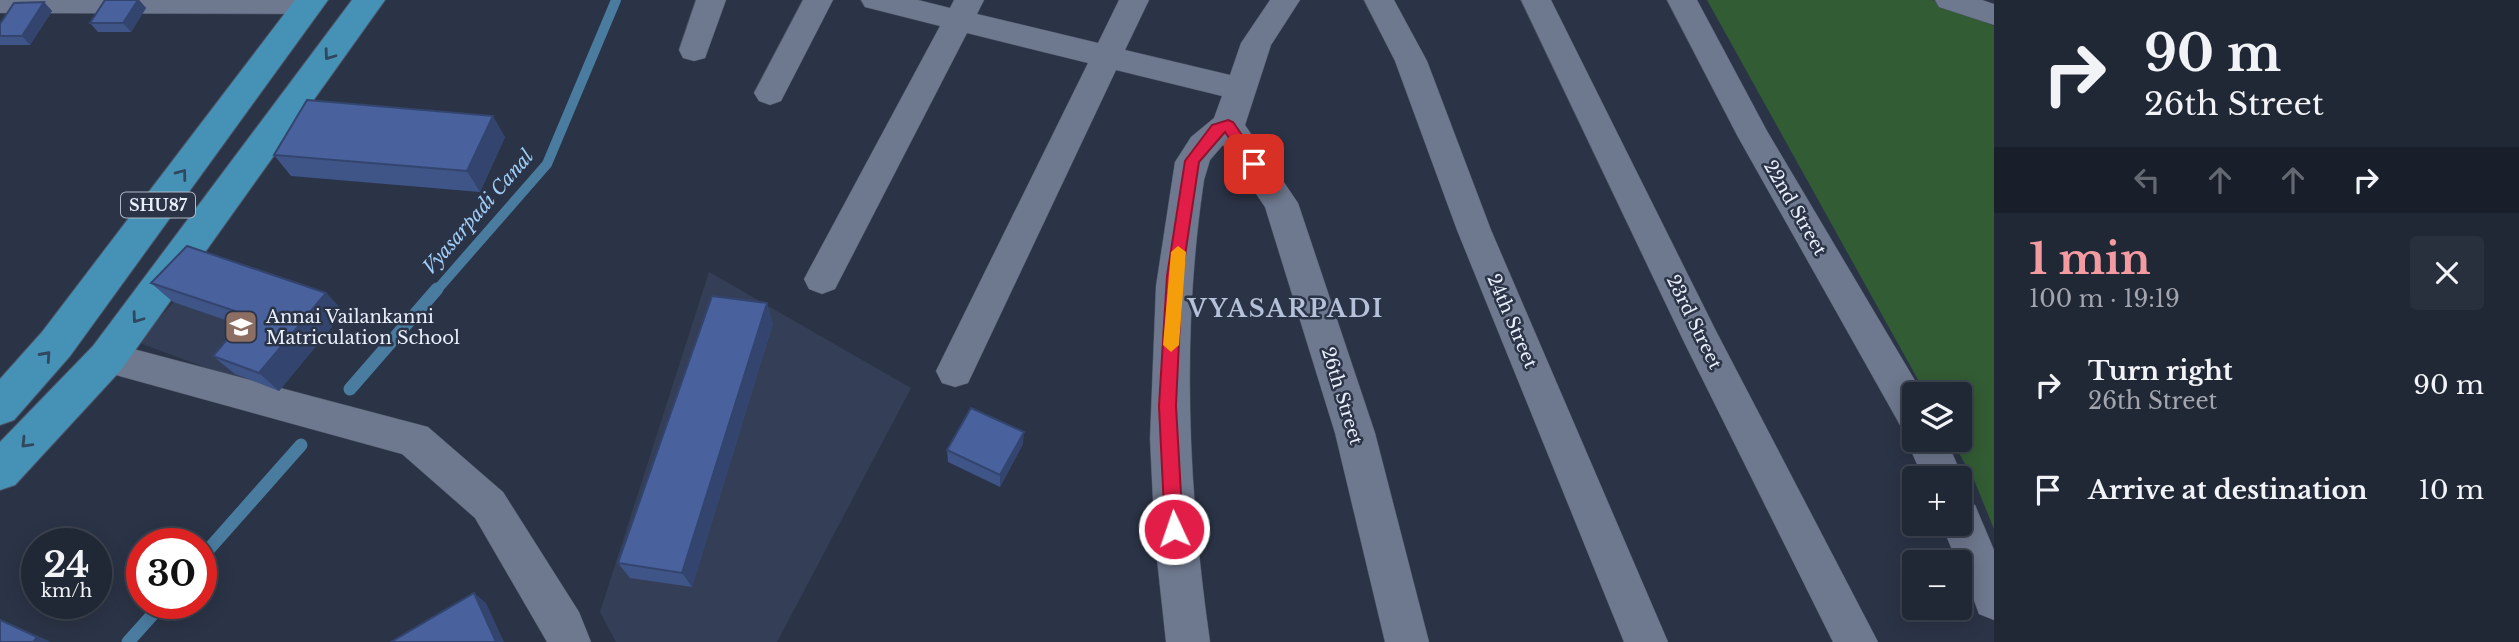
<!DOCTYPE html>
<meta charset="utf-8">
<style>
body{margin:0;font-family:"Libre Baskerville",serif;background:#282f3d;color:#f1f3f6;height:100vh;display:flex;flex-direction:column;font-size:26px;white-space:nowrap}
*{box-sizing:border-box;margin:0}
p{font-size:23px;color:#a2a5ad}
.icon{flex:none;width:38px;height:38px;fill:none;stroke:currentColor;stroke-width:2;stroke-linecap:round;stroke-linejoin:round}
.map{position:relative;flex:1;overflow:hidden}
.details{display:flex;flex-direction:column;background:#202735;width:525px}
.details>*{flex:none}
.top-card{background:#202735;color:#f1f3f6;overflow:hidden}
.controls{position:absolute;left:1902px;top:382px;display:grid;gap:14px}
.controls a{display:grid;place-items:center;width:70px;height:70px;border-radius:7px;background:#202735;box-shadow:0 4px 18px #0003,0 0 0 2px #3d4450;font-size:35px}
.speed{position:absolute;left:21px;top:528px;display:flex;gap:14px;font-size:35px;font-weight:700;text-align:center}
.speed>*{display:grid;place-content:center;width:91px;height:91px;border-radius:50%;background:#202735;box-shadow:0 4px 18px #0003,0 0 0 2px #3d4450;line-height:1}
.speed small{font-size:18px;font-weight:400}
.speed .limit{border:10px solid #d22;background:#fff;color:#111}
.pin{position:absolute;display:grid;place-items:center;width:60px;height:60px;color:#fff;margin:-30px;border-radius:14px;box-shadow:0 4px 10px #0006}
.me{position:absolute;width:77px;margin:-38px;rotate:357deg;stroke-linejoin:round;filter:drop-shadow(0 0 5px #0008)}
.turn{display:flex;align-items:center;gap:24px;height:147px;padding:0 35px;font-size:32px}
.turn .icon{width:91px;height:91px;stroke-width:2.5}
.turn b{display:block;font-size:49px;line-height:60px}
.lanes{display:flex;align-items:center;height:66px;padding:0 35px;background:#0003;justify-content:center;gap:35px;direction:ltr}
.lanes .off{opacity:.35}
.round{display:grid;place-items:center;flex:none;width:74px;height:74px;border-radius:7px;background:#282f3d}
.headline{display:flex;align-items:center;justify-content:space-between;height:119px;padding:0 35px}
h1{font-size:42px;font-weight:700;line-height:52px;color:#f49aa1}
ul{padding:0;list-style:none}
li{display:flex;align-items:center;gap:21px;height:105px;padding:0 35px}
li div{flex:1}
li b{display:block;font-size:26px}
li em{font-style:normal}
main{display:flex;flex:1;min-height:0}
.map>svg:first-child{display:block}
.built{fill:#343f57}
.green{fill:#325c34}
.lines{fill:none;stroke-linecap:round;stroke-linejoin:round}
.stream-far1{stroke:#4a7ca0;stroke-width:10}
.stream{stroke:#4a7ca0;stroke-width:13}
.street-casing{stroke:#4b5263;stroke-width:1}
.primary-casing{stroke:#4b5263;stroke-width:2}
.street{fill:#6e788e;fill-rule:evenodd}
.primary{fill:#4592b6;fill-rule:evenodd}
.wall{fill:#3f5487}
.shaded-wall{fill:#33456e}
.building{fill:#49629d;stroke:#33456e;stroke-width:2}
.oneway{stroke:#30475d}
.route{fill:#e11d48;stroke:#92132f;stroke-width:2}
.slow{fill:#f59e0b}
.labels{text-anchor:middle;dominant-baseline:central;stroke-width:5;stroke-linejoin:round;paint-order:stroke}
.shield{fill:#2b3447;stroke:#b0b7c5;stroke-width:2}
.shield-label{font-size:16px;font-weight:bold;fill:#e9effb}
.street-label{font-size:18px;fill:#e9effb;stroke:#2b3447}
.poi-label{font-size:18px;fill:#e9effb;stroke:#2b3447;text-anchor:start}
.water-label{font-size:19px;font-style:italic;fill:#9fcef8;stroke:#2b3447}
.district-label{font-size:24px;font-weight:bold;letter-spacing:2px;fill:#b5c1d9;stroke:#2b3447}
</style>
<main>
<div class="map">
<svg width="1994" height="642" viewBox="0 0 1994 642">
<rect width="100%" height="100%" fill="#2b3447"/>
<!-- built -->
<path class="built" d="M207,266L277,394L137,342Z
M709,272L911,388L777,642H616L600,612Z"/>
<!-- green -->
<path class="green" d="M1707,0H1932L1994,26V529L1974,480L1951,439H1960V394H1926Z"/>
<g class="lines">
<!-- stream-far1 -->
<path class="stream-far1" d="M436,291L547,164L616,0"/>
<!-- stream -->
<path class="stream" d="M350,389L437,289
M201,558L301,445
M128,642L162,604"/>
<defs>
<path id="street" d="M0,0H321L324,4L320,11L309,14L0,13Z
M696,0H726L705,58L694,61L683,58L679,50Z
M803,0H833L781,101L770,105L759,101L754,93Z
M861,0H918L950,8L954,0H984L977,14L1098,43L1119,0H1149L1125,50L1230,75L1241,43L1270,0H1300L1271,45L1245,125L1298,203L1375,433L1429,642H1385L1335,433L1265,207L1223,145L1210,160L1204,180C1181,334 1188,488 1210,642H1166L1155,541L1150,439L1156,286L1175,162L1191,137L1214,118L1222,96L1116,70L968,383L955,387L942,383L936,371L1088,63L967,33L835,289L822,294L809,289L804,279L940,26L865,7Z
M1364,0H1394L1427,61L1491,230L1668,642H1624L1457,230L1395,61Z
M1521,0H1551L1716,331L1878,642H1833L1684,342Z
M1667,0H1697L1767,131L1923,394H1914V439H1946L1963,478L1960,485V478H1923L1906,439L1911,429L1900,425L1738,137Z
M1935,0H1982L1994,4V25L1939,7Z
M107,342L428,427L503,492L579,612L591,642H547L475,518L402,454L94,369L88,358L94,347Z
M1960,500L1975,505L1994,550V620L1979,614L1960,562H1957L1941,523H1960Z"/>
<path id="primary" d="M295,0H328L70,356L14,420L0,425V379L42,332Z
M352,0H385L121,370L15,485L0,490V442L93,346Z"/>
</defs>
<!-- street casing -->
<use href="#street" class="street-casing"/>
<!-- primary casing -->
<use href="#primary" class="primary-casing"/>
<!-- street -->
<use href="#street" class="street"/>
<!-- primary -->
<use href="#primary" class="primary"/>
</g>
<!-- wall -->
<path class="wall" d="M105,0H139L146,8L131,32H98L90,23Z
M44,2L52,11L30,45H0V24Z
M505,137L480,192L291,176L274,155Z
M151,283L326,293L344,312L279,391L235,374L213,356L237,328V324L173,302Z
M773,323L692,587L630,578L618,563Z
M1023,444L1000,487L948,462L947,450Z"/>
<!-- shaded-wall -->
<path class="shaded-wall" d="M138,0H139L146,8L131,32L123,23Z
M44,2L52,11L30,45L22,36Z
M493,116L505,137L480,192L467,171Z
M326,293L344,312L279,391L259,373Z
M767,303L773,323L692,587L682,573Z
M1024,432L1023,444L1000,487V475Z
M474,593L486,603L504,642H496Z
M0,619L51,642H33L0,620Z"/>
<!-- building -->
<path class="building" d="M105,0H138L123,23H90Z
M44,2L22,36H0V24L14,3Z
M307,100L493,116L467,171L274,155Z
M187,246L326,293L259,373L213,356L237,328L235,311L151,283Z
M712,296L767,303L682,573L618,563Z
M971,408L1024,432L1000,475L947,450Z
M474,593L496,642H391Z
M0,620L37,637L33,642H0Z"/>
<!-- one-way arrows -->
<defs><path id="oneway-chevron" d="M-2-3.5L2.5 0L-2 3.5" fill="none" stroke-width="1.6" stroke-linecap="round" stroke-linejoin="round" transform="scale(1.75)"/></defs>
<g class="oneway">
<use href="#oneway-chevron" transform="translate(329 55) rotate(126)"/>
<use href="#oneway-chevron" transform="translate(182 174) rotate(-53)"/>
<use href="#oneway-chevron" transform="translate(137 318) rotate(126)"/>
<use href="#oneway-chevron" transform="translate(46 356) rotate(-48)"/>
<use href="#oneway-chevron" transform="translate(26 443) rotate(134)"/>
</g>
<!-- route -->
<path class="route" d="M1228,120L1233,122L1262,164L1254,170L1249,168L1225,132L1199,162L1182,276L1176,406L1183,529L1180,535L1174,538L1168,535L1165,529L1159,406L1167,276L1185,161L1212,125Z"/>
<!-- slow -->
<path class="slow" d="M1178,246L1186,252L1179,345L1171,352L1163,345L1171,252Z"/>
<!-- icons -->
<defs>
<symbol id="school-square" viewBox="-11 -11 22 22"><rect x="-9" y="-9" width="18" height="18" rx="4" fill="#8d6e63" stroke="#2b3447"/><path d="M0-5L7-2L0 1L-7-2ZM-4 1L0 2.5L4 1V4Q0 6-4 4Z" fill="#fff"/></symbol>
</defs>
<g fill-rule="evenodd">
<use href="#school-square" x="222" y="308" width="38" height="38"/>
</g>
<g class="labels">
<!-- shield labels -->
<rect class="shield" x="121" y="192.5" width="74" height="25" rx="5"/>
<g class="shield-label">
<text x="158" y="205">SHU87</text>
</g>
<!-- street labels -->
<g class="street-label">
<text transform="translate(1795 208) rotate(60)">22nd Street</text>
<text transform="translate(1512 321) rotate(67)">24th Street</text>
<text transform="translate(1694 322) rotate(64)">23rd Street</text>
<text transform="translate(1342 396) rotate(73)">26th Street</text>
</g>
<!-- poi labels -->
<g class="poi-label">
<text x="266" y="317">Annai Vailankanni<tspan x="266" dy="21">Matriculation School</tspan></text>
</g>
<!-- water labels -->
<g class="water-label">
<text transform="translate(478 212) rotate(-49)">Vyasarpadi Canal</text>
</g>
<!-- district labels -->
<g class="district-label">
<text x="1286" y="308">VYASARPADI</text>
</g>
</g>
</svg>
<div class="controls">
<a><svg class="icon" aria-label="layers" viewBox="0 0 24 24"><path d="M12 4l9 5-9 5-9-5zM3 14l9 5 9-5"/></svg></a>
<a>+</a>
<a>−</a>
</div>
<div class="speed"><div>24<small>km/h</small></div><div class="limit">30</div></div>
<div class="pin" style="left:1254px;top:164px;background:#d93025"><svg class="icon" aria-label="arrive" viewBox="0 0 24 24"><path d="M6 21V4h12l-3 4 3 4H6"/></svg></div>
<svg class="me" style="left:1174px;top:529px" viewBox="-20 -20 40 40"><circle r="17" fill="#e11d48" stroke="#fff" stroke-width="3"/><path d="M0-11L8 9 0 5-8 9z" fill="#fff"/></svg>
</div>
<section class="details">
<div class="top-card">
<div class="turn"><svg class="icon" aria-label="right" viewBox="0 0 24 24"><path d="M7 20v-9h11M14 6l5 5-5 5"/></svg><div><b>90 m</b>26th Street</div></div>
<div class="lanes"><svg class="icon off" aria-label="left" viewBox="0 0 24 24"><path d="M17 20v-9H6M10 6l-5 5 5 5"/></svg><svg class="icon off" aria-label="ahead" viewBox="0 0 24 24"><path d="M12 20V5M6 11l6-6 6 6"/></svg><svg class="icon off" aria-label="ahead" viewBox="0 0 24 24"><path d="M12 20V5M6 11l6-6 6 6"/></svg><svg class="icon" aria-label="right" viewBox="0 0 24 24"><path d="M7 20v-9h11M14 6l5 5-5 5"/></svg></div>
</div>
<div class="headline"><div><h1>1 min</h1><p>100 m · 19:19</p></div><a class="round"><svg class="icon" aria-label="close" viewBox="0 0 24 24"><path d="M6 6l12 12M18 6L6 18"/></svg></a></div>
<ul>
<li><svg class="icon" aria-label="right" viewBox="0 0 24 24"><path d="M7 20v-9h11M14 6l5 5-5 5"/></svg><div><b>Turn right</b><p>26th Street</p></div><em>90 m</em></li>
<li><svg class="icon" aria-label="arrive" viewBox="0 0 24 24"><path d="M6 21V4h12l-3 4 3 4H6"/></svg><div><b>Arrive at destination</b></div><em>10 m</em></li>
</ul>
</section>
</main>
